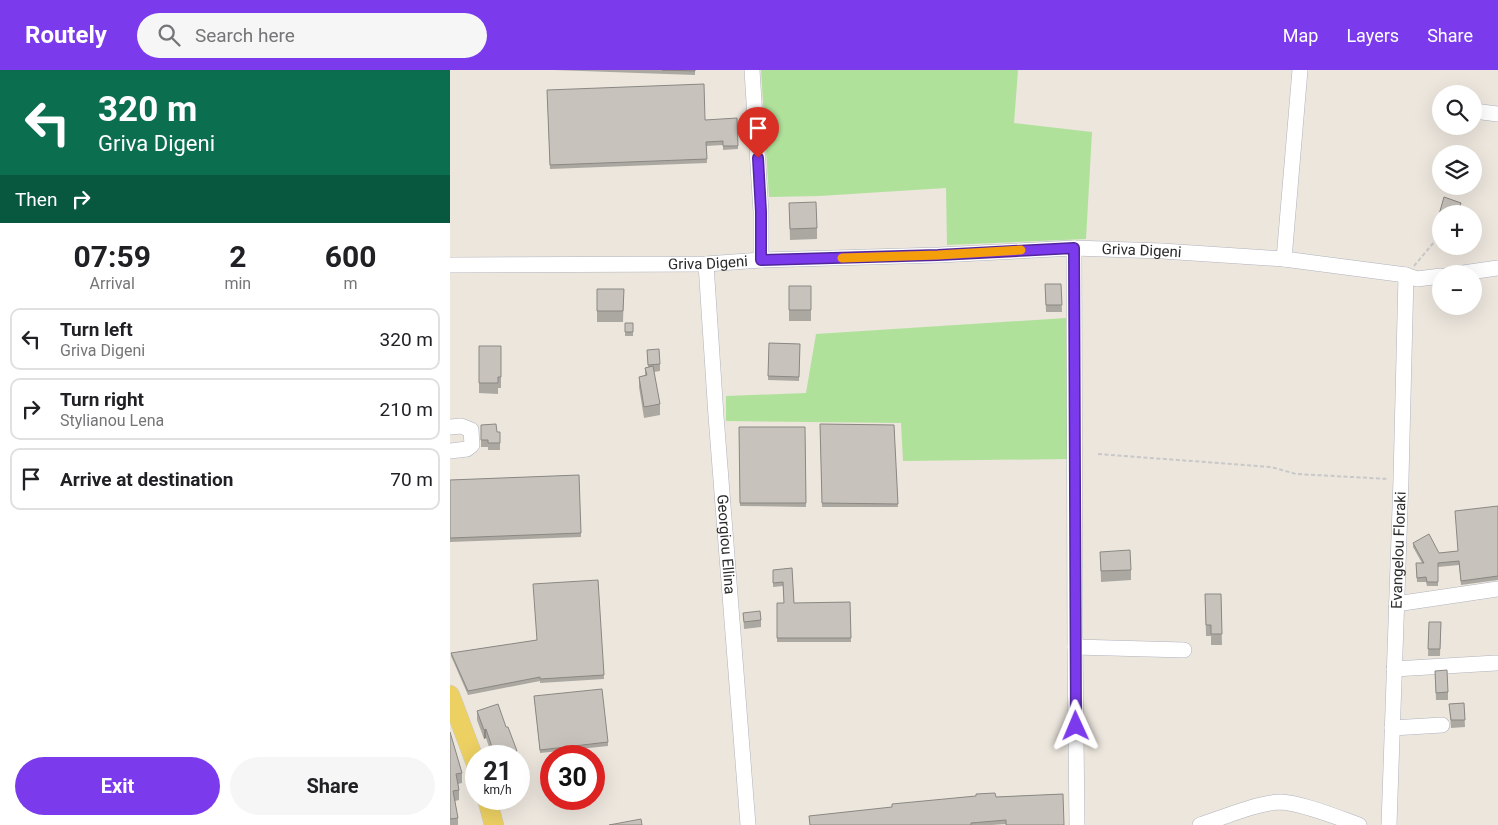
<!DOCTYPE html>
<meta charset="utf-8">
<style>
body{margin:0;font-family:Roboto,sans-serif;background:#f6f6f6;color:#202124;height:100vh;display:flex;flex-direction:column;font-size:19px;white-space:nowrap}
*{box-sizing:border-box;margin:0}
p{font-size:16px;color:#757577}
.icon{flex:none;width:28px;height:28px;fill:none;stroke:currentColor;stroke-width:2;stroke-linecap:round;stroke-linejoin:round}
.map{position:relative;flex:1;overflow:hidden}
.details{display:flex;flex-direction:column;background:#fff;width:450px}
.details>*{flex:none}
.guide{background:#0b6e4f;color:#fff;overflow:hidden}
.buttons{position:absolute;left:982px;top:15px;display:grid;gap:10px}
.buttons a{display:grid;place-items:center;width:50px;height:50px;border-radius:50%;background:#fff;box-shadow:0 5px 20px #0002;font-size:25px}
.speed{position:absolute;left:15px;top:675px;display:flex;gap:10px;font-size:25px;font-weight:700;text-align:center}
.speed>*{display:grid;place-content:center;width:65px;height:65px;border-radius:50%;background:#fff;box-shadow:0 5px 20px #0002;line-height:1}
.speed small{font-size:12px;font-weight:400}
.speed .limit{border:8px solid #d22;background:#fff;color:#111}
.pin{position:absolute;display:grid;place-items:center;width:42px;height:42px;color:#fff;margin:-51px -21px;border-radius:50% 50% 50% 0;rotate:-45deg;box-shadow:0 0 5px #0007}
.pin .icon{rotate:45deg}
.me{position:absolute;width:55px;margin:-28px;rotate:359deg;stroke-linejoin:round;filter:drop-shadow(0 0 4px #0008)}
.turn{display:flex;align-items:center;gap:18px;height:105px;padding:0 15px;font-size:22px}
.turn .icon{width:65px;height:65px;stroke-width:2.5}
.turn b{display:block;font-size:35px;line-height:42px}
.then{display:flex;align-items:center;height:48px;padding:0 15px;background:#0003;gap:10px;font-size:19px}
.eta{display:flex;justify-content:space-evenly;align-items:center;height:85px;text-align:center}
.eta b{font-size:30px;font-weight:700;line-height:35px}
.primary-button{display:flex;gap:10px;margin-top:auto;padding:10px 15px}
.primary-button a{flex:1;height:58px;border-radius:30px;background:#7c3aed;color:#fff;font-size:20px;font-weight:700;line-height:58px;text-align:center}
.primary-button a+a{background:#f6f6f6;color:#202124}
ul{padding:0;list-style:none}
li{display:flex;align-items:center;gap:15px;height:62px;margin:0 10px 8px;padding:0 5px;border:2px solid #e0e0e0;border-radius:10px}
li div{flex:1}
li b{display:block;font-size:19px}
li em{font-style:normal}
header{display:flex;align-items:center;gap:30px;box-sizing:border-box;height:70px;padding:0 25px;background:#7c3aed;color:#fff}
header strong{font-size:24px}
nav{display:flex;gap:28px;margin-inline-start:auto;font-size:18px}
.search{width:350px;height:45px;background:#f6f6f6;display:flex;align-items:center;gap:12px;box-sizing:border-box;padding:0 18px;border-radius:28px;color:#757577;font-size:19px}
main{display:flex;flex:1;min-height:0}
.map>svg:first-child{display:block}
.green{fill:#b0e19b}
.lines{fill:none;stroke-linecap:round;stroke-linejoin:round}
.minor-casing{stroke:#b0b3bd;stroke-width:16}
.major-casing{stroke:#c8c8c8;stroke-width:20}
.path{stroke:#c8c8c8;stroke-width:2;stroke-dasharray:4 2.5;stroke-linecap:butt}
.minor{stroke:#fff;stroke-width:15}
.major{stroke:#ecd062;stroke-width:19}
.wall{fill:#aba8a2}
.shaded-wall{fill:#8b8884}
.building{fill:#c7c3bc;stroke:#8b8884}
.route-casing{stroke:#51269a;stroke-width:12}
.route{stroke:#7c3aed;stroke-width:9}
.slow{stroke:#f59e0b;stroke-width:9}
.labels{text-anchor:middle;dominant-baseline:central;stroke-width:4;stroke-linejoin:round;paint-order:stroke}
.street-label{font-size:15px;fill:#2a2a2a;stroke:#fff}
</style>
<header>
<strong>Routely</strong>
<div class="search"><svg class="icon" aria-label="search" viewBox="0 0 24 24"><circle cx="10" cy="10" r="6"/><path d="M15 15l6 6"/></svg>Search here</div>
<nav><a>Map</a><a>Layers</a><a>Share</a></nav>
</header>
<main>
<section class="details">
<div class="guide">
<div class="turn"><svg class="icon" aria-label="left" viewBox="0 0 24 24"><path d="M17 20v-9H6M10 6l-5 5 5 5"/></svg><div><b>320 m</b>Griva Digeni</div></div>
<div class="then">Then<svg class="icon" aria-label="right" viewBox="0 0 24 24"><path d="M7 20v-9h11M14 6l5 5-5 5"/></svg></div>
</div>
<div class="eta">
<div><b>07:59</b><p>Arrival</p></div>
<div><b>2</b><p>min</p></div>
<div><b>600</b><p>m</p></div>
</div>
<ul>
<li><svg class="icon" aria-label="left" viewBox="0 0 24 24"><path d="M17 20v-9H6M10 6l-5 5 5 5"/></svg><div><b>Turn left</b><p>Griva Digeni</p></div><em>320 m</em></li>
<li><svg class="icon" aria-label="right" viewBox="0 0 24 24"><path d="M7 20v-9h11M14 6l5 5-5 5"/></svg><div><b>Turn right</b><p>Stylianou Lena</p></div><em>210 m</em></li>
<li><svg class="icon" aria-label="arrive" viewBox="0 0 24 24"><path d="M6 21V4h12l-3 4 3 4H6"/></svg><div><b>Arrive at destination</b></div><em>70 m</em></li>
</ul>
<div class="primary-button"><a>Exit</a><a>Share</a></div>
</section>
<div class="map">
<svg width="1048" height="755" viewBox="0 0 1048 755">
<rect width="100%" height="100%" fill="#ece6dd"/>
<!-- green -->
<path class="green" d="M311,0H568L564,53L642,62L636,169L497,175L496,118L369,126L319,127Z
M616,248L619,389L453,391L451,353L276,351V326L356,323L366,264Z"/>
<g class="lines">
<defs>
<g id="minor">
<path d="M302,0L311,142V190"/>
<path d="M1024,41L1048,44"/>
<path d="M624,178L625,577L627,755"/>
<path d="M834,189L850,0"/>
<path id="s1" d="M256,194L266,346L298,755"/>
<path id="s2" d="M0,195L256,194L311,190L489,185L624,178L712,181L834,189L956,205L967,209L991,206"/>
<path d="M1006,204L1048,198"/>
<path d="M0,357L11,356L21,360L22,375L17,379L0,381"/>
<path d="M946,534L1048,519"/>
<path d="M625,577L734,580"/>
<path d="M944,599L1046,593"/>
<path d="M942,658L992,655"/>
<path d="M750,755C772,748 809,732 831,732C852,733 889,748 909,755"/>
<path id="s3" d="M939,755L951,409L956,205"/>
</g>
<path id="major" d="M0,625L26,694
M37,729L44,755"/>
</defs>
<!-- minor casing -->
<use href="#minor" class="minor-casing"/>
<!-- major casing -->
<use href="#major" class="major-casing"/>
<!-- path -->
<path class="path" d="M964,196L990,165
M648,384L821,397L846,404L939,409"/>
<!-- minor -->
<use href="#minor" class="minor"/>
<!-- major -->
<use href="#major" class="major"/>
</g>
<!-- wall -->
<path class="wall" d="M104,0H245V5Z
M97,20L255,50L288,76V79L273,80V75L256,76L257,93L100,99Z
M994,127L1011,133V136L1009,144H991V153L988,152V148Z
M339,133L367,158V169L340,170Z
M595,214H611L612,242H596Z
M339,216H361V251H339Z
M147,219H174L173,252H147Z
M175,253H183V266H175Z
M319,273L350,274L349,311L318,310Z
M29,276H51V318H48V324L29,323Z
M197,280L210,294V301L204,302L210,334V345L194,348L189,317V307L195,305V298L198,297Z
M370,354L444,355L448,437H372Z
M31,355L47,362H50V380H38V377H31Z
M289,357H355L356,437L290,436Z
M129,405L131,467L0,472V410Z
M1048,436V510L1011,515L1009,495L988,497V516H977L976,512H967L966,493H972L963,477V473L989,483L1008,481Z
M650,482L681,500V510L651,512Z
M342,498L344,533L400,532L401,572H327V533H334L333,516L323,517V500Z
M148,510L154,609L90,613V611L18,625L1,586V583L87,570Z
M755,524H771L772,575H761V566H756Z
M293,543L311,550V557L294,559Z
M979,552H991L990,586H978Z
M985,601L998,622V630H986Z
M84,626L158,672V676L90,683Z
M1014,633L1015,657L1001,658L999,634Z
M27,641L56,657L67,686H42L36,668L34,669L27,650Z
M0,662L12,703V713L8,714L9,720V730L5,731L8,748V755H0Z
M613,724L556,754L542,755H360L359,746L546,727Z"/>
<!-- shaded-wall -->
<path class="shaded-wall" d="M36,659V668L34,669V660Z
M67,681V686H51Z"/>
<!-- building -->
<path class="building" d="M212,0H245V1Z
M254,14L255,50L287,48L288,76H273V71L256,72L257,89L100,95L97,20Z
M994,127L1011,133L1008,144H991V149L988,148Z
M366,132L367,158L340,159L339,133Z
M595,214H611L612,235H596Z
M339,216H361V240H339Z
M147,219H174L173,241H147Z
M175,253H183V262H175Z
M319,273L350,274L349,307L318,306Z
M29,276H51V307H48V313H29Z
M209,279L210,294L198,295L197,280Z
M203,296L210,334L194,337L189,307L197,305L195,298Z
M46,354L47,362H50V373H38V370H31V355Z
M370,354L444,355L448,434L372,433Z
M289,357H355L356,433H290Z
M129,405L131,463L0,468V410Z
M1048,436V506L1011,511L1009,491L988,493V512H977L976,507L967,508L966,493H974L963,473L979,464L989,483L1008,481L1005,441Z
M680,480L681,500L651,501L650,482Z
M342,498L344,533L400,532L401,568H327V533H334L333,512L323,513V500Z
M148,510L154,605L90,609V607L18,621L1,583L87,570L83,514Z
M755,524H771L772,564H761V555H756Z
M310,541L311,550L294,552L293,543Z
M979,552H991L990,579H978Z
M997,600L998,622L986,623L985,601Z
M152,619L158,672L90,680L84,626Z
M1014,633L1015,650H1001L999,634Z
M48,634L56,657H58L67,681L51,686H45L36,659L34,660L27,641Z
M0,662L12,703L6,704L9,720L3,721L8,748L0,749Z
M545,723L546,727L613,724L614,755H556V750L521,753V755H360L359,746L442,737V734L526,726V724Z
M191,749L192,755H159Z"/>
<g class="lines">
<defs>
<path id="route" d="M308,88L311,142V190L488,185L624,178L626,656"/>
</defs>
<!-- route casing -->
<use href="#route" class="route-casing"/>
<!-- route -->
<use href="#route" class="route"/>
<!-- slow -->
<path class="slow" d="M392,188L488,185L571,180"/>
</g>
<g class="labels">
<!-- street labels -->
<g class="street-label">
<text stroke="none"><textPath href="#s2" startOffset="692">Griva Digeni</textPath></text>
<text stroke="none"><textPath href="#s2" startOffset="258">Griva Digeni</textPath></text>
<text stroke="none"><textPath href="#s1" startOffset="281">Georgiou Ellina</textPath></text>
<text stroke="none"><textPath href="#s3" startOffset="275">Evangelou Floraki</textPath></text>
</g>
</g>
</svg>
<div class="buttons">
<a><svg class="icon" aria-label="search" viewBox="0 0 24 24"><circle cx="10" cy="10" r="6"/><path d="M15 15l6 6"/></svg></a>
<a><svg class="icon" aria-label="layers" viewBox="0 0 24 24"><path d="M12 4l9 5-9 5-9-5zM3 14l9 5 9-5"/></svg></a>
<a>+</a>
<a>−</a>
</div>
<div class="speed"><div>21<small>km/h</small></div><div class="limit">30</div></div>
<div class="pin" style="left:308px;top:88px;background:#d93025"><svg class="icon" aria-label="arrive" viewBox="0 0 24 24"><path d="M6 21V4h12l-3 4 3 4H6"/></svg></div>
<svg class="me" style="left:626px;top:656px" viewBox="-20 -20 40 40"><path d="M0-17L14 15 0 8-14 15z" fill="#7c3aed" stroke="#fff" stroke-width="4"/></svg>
</div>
</main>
